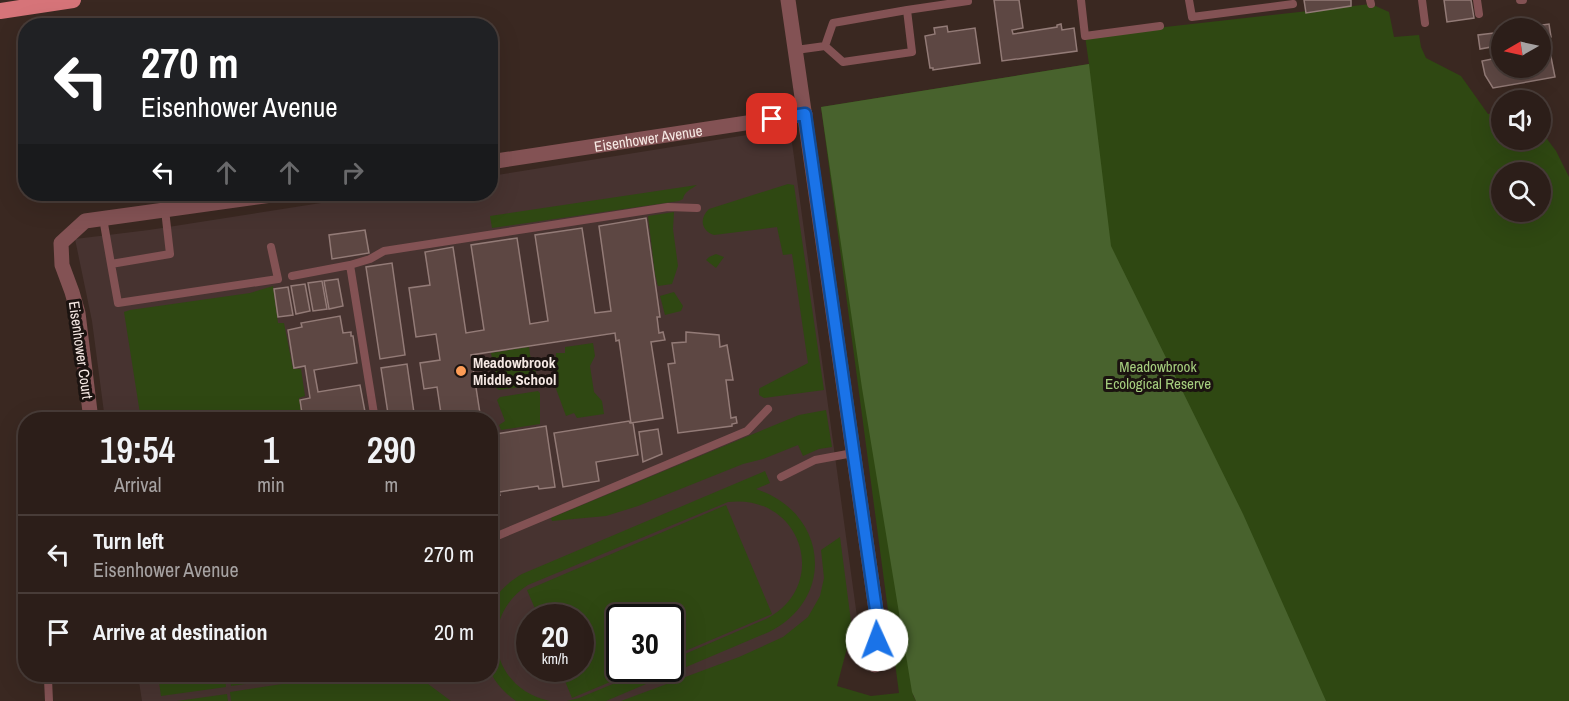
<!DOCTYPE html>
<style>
body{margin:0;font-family:"Archivo Narrow",sans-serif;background:#342722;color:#f1f3f6;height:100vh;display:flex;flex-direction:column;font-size:22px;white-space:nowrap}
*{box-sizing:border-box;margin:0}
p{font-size:20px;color:#a6a2a2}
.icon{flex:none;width:33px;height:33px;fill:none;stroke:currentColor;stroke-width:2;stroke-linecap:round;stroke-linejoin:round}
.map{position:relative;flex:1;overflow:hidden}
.side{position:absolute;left:18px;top:412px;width:480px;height:270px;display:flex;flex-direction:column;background:#2c1e19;border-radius:24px;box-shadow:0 6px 24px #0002,0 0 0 2px #483c38}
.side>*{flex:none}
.top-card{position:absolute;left:18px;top:18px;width:480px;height:183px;border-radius:24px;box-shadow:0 6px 24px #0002,0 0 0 2px #483c38;background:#202124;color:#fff;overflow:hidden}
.needle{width:39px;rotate:261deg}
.buttons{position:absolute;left:1491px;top:18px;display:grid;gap:12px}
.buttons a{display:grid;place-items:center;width:60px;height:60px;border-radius:50%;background:#2c1e19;box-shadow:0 6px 24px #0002,0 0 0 2px #483c38;font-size:30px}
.speed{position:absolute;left:516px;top:604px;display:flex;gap:12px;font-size:30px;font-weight:700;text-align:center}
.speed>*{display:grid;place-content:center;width:78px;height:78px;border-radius:50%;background:#2c1e19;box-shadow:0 6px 24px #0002,0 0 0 2px #483c38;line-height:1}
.speed small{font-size:15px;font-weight:400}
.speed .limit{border:3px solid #111;border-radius:9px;background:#fff;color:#111}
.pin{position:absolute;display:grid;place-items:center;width:51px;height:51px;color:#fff;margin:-26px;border-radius:12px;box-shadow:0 3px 9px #0006}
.me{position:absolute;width:66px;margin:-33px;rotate:358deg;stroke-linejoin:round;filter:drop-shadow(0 0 4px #0008)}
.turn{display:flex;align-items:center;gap:21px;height:126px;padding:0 24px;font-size:27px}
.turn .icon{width:78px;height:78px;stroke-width:2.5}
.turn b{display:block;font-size:42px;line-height:51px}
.lanes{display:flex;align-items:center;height:57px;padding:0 24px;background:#0003;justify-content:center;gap:30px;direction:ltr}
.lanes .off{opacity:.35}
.eta{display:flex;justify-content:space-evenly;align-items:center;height:102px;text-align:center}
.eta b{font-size:36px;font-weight:600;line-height:42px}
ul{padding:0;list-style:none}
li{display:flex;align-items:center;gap:18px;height:78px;padding:0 24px;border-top:2px solid #483c38}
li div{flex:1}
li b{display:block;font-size:22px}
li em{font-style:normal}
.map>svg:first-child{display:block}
.education{fill:#473330;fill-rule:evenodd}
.green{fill:#2f4812;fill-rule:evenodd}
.forest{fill:#48622d}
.building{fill:#5d4743;stroke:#937b77;stroke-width:1.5}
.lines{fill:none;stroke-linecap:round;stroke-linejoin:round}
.service{stroke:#835254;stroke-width:8}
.minor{stroke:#835254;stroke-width:15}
.primary{stroke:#d67479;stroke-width:16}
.route-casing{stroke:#114b97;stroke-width:15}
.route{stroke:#1a73e8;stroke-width:10}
.poi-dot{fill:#fd9c56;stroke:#1b1310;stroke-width:2}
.labels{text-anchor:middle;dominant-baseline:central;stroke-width:6;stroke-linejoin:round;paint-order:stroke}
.street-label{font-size:15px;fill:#f6e9e4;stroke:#1b1310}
.poi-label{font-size:15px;font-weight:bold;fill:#f6e9e4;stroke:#1b1310;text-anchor:start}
.park-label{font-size:15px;fill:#a5ce7e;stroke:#1b1310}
</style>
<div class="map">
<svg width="1569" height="701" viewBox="0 0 1569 701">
<rect width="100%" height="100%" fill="#3a2821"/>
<!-- education -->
<path class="education" d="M790,128L858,624L845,652L752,701H142L138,675H490V420H105L92,321L75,239L149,230L378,194H490L491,176ZM530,618H580V669H530ZM620,618H670V669H620Z"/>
<!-- green -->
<path class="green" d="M1371,4L1389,12L1394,37L1419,35L1421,47L1426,58L1461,76L1488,114H1501L1502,140H1540L1541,131L1556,151L1569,177V701H1090L913,695L916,701H621L739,657L783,637L808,617L820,596L824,578L821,550L840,537L852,629L837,686L871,696L899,693L821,107L1089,64L1085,36ZM1502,172H1540V212H1502Z
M788,184L794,185L824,390L764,398L759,395V389L760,388L808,363L792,254L783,255L777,227L714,235C701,231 699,218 709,209Z
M697,185C691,189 684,192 683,199L679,201L492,228L490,216Z
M674,212L673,229L678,266L672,284L658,286L655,274L648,216Z
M716,254L724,257L716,268L706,260L709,257Z
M273,286L278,323H284L293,369H301L305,396L299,398L302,420H141L124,312L130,310L250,293Z
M674,292L683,306L681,311L665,315L660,296Z
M593,343L595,356L590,366L594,392L602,401L604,414L577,418L574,413L566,416L555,386L556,353H565V347Z
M529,347L530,355L539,381L537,385L499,390L496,388C496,378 496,369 494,359L492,358L491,353Z
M538,391L540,393V424L501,430L499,425L505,421L497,400L500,397Z
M826,410L832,447L819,449L803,456L798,445L763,459L743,464L638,506L606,516L552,521L551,518L799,415Z
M765,471L770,483L756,489C827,512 837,598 769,632L606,701H567L579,698L649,669H670L671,660L766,619C831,586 802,493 728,502L528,585C477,618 491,689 550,701H516C506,694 496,684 491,673C489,667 489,614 491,608C495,593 510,581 522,574Z
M726,505L772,614L671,657L670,618H620V669H641L572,698L560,669H580V618H539L527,590Z
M158,675H225L226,687L161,696Z
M230,675H296L297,677L231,686Z
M342,675H416L451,701H231L230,692Z
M227,694L228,701H177Z"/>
<!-- forest -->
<path class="forest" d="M1089,64L1111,246L1243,514L1326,701H916L912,692L862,388L821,107Z"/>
<!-- building -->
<path class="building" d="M994,0H1019L1023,28L1012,30L1013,34L1057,27V25L1061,24L1062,30L1074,28L1077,51L1002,61Z
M1304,0H1351V6L1306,13Z
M1444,0H1471L1474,18L1447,22Z
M1549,24L1551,37L1540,39V28H1520Z
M947,26L948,32L975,28L980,63L933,70V68H930L925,36L935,34L934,28Z
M1502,32V45L1480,49L1478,35Z
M1549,47L1555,77L1493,88L1485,75L1482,61L1502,57V68H1540V48Z
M646,218L660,317H657L659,333L663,332L665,340L651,342L663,418L631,423L619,340L616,341L615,333L471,355L481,420H442L437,387L424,389L420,363L440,360L436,334L416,337L409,288L430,285L425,252L453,247L466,333L484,330L471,245L517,238L530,324L548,321L535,235L582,228L595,313L611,311L599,226Z
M365,230L369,253L332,259L329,235Z
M392,263L405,355L380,359L366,267Z
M338,279L343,306L329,309L324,281Z
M322,281L327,309L313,311L308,283Z
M305,284L310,311L296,314L291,286Z
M288,287L293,315L278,317L274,289Z
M340,316L343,333L351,332V336H353L357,363L314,370L318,392L360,385L366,417L359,418V420H303L300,400L310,398L305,366L294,368L288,330L302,327L301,323Z
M686,332L719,335L720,347L727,345L733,380H726L731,418L736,417L737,423L732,424V426L678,433L668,364L675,363L672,343L686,342Z
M407,364L415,420H389L381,368Z
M629,421L630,423H633L638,455L596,462L599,481L563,487L554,433Z
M546,426L555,487L539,489L538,486L499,492L500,495L490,496V435Z
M658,429L662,454L643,462L639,432Z"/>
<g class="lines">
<!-- service -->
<path class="service" d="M1081,0L1085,36L1160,26
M1189,0L1192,17L1293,4
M1370,0L1371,4
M1422,0L1425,23
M1477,0L1479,14
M1520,0H1523
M907,10L968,1
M796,50L825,46L843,62L912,52L907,10L833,23L825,46
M103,218L111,264L170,254L165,210
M111,264L118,303L278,279L271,247
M292,276L350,265
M375,420L350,265L370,259L384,251L668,207L697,208
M781,477L815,460L853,453
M490,539L747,431L768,409
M49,701L48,679L52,675"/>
<!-- minor -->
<g class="minor">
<path d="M788,0L878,624L875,665"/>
<path id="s1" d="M490,162L805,114"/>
<path d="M91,420L78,313L72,292L62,265L61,243L85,221L279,194"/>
</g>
<!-- primary -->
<path class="primary" d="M0,11L73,0"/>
</g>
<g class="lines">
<defs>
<path id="route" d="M772,119L805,114L878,624L877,640"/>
</defs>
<!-- route casing -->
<use href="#route" class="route-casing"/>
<!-- route -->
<use href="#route" class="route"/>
</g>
<!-- markers -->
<circle class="poi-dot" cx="461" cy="371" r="6"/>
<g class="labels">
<!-- street labels -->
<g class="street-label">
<text stroke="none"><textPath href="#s1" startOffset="160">Eisenhower Avenue</textPath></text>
<text transform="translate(81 350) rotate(82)">Eisenhower Court</text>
</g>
<!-- poi labels -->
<g class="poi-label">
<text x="473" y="362">Meadowbrook<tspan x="473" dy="17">Middle School</tspan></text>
</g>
<!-- park labels -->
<g class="park-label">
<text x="1158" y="366">Meadowbrook<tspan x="1158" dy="17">Ecological Reserve</tspan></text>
</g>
</g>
</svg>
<div class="buttons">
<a><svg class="needle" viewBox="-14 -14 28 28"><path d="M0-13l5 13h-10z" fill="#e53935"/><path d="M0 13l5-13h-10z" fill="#a6a2a2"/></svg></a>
<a><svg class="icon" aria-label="sound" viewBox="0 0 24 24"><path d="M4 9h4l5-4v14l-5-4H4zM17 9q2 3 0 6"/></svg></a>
<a><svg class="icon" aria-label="search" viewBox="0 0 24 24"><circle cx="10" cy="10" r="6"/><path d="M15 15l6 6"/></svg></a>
</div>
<div class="speed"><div>20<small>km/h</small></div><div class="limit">30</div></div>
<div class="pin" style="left:772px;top:119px;background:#d93025"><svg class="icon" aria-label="arrive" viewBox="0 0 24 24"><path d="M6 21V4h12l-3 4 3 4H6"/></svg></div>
<svg class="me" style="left:877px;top:640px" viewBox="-20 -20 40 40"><circle r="19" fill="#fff"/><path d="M0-13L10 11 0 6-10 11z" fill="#1a73e8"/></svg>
<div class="top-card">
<div class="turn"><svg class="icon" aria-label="left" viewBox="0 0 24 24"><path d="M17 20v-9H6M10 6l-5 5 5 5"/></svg><div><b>270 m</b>Eisenhower Avenue</div></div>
<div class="lanes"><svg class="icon" aria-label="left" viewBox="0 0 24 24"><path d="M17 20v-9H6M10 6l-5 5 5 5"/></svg><svg class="icon off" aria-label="ahead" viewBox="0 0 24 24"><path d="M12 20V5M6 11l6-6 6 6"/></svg><svg class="icon off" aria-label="ahead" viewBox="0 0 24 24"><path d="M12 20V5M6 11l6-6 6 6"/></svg><svg class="icon off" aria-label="right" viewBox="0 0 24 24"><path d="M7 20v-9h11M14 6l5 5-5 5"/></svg></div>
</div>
<section class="side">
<div class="eta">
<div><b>19:54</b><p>Arrival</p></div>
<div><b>1</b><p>min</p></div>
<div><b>290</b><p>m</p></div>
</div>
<ul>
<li><svg class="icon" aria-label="left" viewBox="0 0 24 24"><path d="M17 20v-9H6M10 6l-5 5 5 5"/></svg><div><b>Turn left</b><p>Eisenhower Avenue</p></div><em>270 m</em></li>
<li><svg class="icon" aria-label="arrive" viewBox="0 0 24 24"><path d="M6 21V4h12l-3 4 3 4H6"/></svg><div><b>Arrive at destination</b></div><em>20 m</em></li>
</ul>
</section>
</div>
